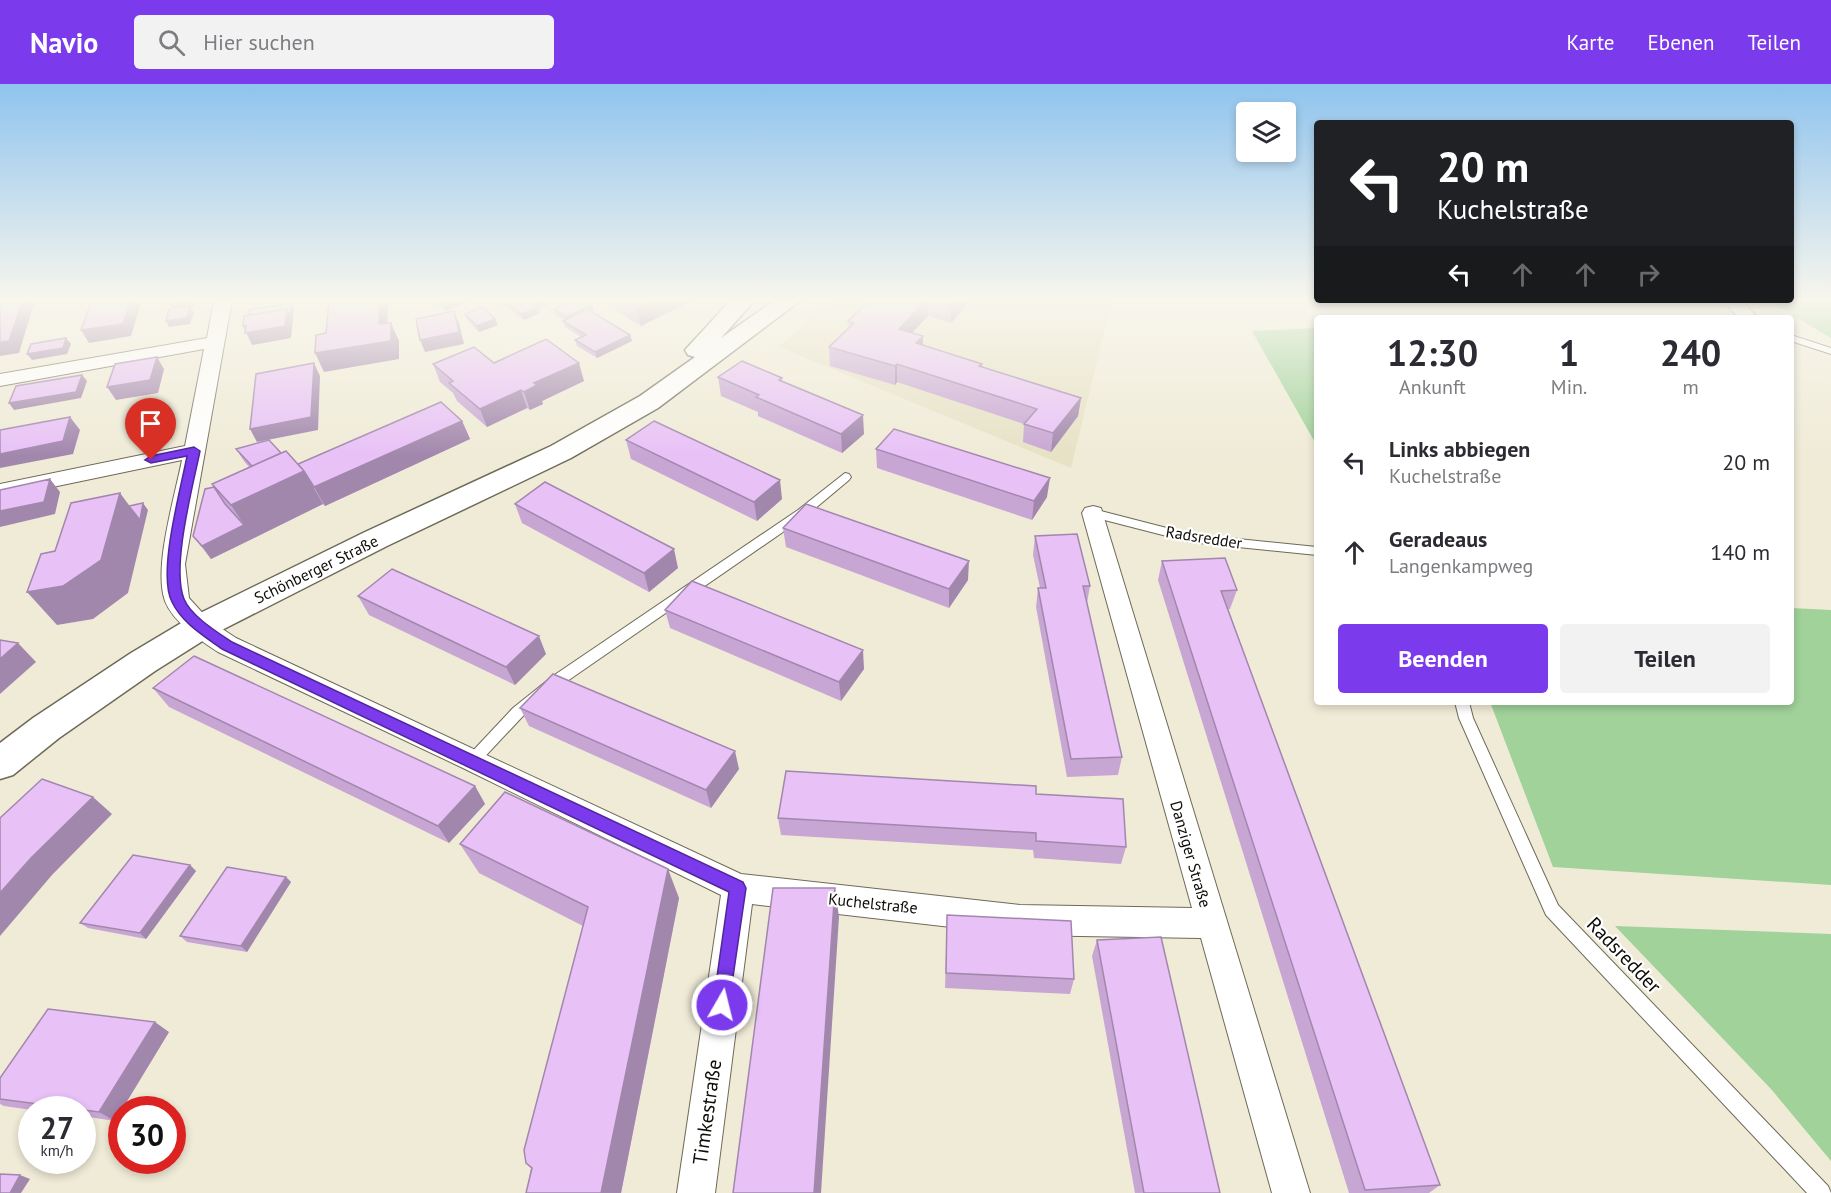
<!DOCTYPE html>
<html lang="de">
<meta charset="utf-8">
<style>
body{margin:0;font-family:"PT Sans",sans-serif;background:#f2f2f3;color:#2b2b33;height:100vh;display:flex;flex-direction:column;font-size:22px;white-space:nowrap}
*{box-sizing:border-box;margin:0}
p{font-size:20px;color:#7c7c81}
.icon{flex:none;width:33px;height:33px;fill:none;stroke:currentColor;stroke-width:2;stroke-linecap:round;stroke-linejoin:round}
.map{position:relative;flex:1;overflow:hidden}
.panel{position:absolute;left:1314px;top:231px;width:480px;height:390px;display:flex;flex-direction:column;background:#fff;border-radius:6px;box-shadow:0 3px 9px #0003}
.panel>*{flex:none}
.banner{position:absolute;left:1314px;top:36px;width:480px;height:183px;border-radius:6px;box-shadow:0 3px 9px #0003;background:#202124;color:#fff;overflow:hidden}
.fabs{position:absolute;left:1236px;top:18px;display:grid;gap:12px}
.fabs a{display:grid;place-items:center;width:60px;height:60px;border-radius:6px;background:#fff;box-shadow:0 3px 9px #0003;font-size:30px}
.speed{position:absolute;left:18px;top:1012px;display:flex;gap:12px;font-size:30px;font-weight:700;text-align:center}
.speed>*{display:grid;place-content:center;width:78px;height:78px;border-radius:50%;background:#fff;box-shadow:0 3px 9px #0003;line-height:1}
.speed small{font-size:15px;font-weight:400}
.speed .limit{border:9px solid #d22;background:#fff;color:#111}
.pin{position:absolute;display:grid;place-items:center;width:51px;height:51px;color:#fff;margin:-62px -26px;border-radius:50% 50% 50% 0;rotate:-45deg;box-shadow:0 0 6px #0007}
.pin .icon{rotate:45deg}
.me{position:absolute;width:66px;margin:-33px;rotate:8deg;stroke-linejoin:round;filter:drop-shadow(0 0 4px #0008)}
.turn{display:flex;align-items:center;gap:21px;height:126px;padding:0 24px;font-size:27px}
.turn .icon{width:78px;height:78px;stroke-width:2.5}
.turn b{display:block;font-size:42px;line-height:51px}
.lanes{display:flex;align-items:center;height:57px;padding:0 24px;background:#0003;justify-content:center;gap:30px;direction:ltr}
.lanes .off{opacity:.35}
.eta{display:flex;justify-content:space-evenly;align-items:center;height:102px;text-align:center}
.eta b{font-size:36px;font-weight:700;line-height:42px}
.action{display:flex;gap:12px;margin-top:auto;padding:12px 24px}
.action a{flex:1;height:69px;border-radius:6px;background:#7c3aed;color:#fff;font-size:24px;font-weight:700;line-height:69px;text-align:center}
.action a+a{background:#f2f2f3;color:#2b2b33}
ul{padding:0;list-style:none}
li{display:flex;align-items:center;gap:18px;height:90px;padding:0 24px}
li div{flex:1}
li b{display:block;font-size:22px}
li em{font-style:normal}
header{display:flex;align-items:center;gap:36px;box-sizing:border-box;height:84px;padding:0 30px;background:#7c3aed;color:#fff}
header strong{font-size:28px}
nav{display:flex;gap:33px;margin-inline-start:auto;font-size:21px}
.search{width:420px;height:54px;background:#f2f2f3;display:flex;align-items:center;gap:15px;box-sizing:border-box;padding:0 21px;border-radius:6px;color:#7c7c81;font-size:22px}
.map>svg:first-child{display:block}
.built{fill:#e7e1c5}
.green{fill:#a0d29a}
.lines{fill:none;stroke-linecap:round;stroke-linejoin:round}
.lane-casing{stroke:#6e6a58;stroke-width:2}
.street-casing{stroke:#6e6a58;stroke-width:2}
.secondary-casing{stroke:#6e6a58;stroke-width:3}
.lane{fill:#fff;fill-rule:evenodd}
.street{fill:#fff;fill-rule:evenodd}
.secondary{fill:#fff;fill-rule:evenodd}
.wall{fill:#c8a6d4}
.shaded-wall{fill:#a287ad}
.building{fill:#e8c1f7;stroke:#a287ad;stroke-width:1.5}
.route{fill:#7c3aed;stroke:#51269a;stroke-width:1.5}
.labels{text-anchor:middle;dominant-baseline:central;stroke-width:4.5;stroke-linejoin:round;paint-order:stroke}
.street-label{font-size:16px;fill:#0e0c06;stroke:#fff}
.near-street-label{font-size:20px;fill:#0e0c06;stroke:#fff}
</style>
<header>
<strong>Navio</strong>
<div class="search"><svg class="icon" aria-label="search" viewBox="0 0 24 24"><circle cx="10" cy="10" r="6"/><path d="M15 15l6 6"/></svg>Hier suchen</div>
<nav><a>Karte</a><a>Ebenen</a><a>Teilen</a></nav>
</header>
<div class="map">
<svg width="1831" height="1109" viewBox="0 0 1831 1109">
<rect width="100%" height="100%" fill="#f0ebd7"/>
<!-- built -->
<path class="built" d="M831,216H1112L1071,384L779,263Z"/>
<!-- green -->
<path class="green" d="M1767,216H1831V254Z
M1317,244V362L1252,247Z
M1791,524L1831,526V801L1553,783L1490,618H1791Z
M1615,842L1831,850V1077L1771,1005Z"/>
<g class="lines">
<defs>
<path id="lane" d="M1791,251L1831,264V270L1791,257Z
M845,389L849,390L851,393L849,396L806,432L563,600L523,632L478,680L473,682L468,680L466,676L468,672L513,624L553,592L798,426Z
M1093,425L1190,450L1317,463V471L1190,458L1089,432L1087,429L1089,426Z
M1455,618H1469L1473,634L1558,821L1828,1102L1831,1109H1807L1546,831L1459,634Z"/>
<path id="street" d="M214,216H232L185,480L189,514L209,536L236,554L741,790L1020,821L1192,824L1082,429L1085,424L1093,422L1101,424L1310,1109H1272L1201,854L1020,851L752,820L715,1109H677L721,811L463,684L218,568C200,556 173,538 165,517C153,484 175,412 182,376L0,414V400L185,362L204,265L0,302V290L207,254Z
M1722,216H1741L1758,234H1739Z"/>
<path id="secondary" d="M731,216H755L721,254L775,216H801L658,324L571,374L387,462L212,551L155,587L59,654L13,691L0,695V659L33,634L131,569L188,535L365,448L551,362L640,312L695,273L688,271L685,266Z"/>
</defs>
<!-- lane casing -->
<use href="#lane" class="lane-casing"/>
<!-- street casing -->
<use href="#street" class="street-casing"/>
<!-- secondary casing -->
<use href="#secondary" class="secondary-casing"/>
<!-- lane -->
<use href="#lane" class="lane"/>
<!-- street -->
<use href="#street" class="street"/>
<!-- secondary -->
<use href="#secondary" class="secondary"/>
</g>
<!-- wall -->
<path class="wall" d="M435,216H473L445,227L436,220Z
M499,216H550L551,219L539,224L540,229L524,236L499,218Z
M614,216H693L641,242L616,227Z
M870,216H971L951,239L928,232L912,249L923,261L982,280V283L1081,314L1078,332L1051,368L1023,358L1024,340L897,298L895,301L830,282L829,263L849,244L848,237Z
M592,221L594,227L592,228L630,251L632,257L597,274L577,262L575,256L581,253L565,243L563,237L564,236L555,231L554,225Z
M465,230L495,235L498,241L479,248L467,236Z
M494,279L584,297L542,317L543,320L530,326L527,324L487,343L457,317L453,309L440,298L433,280Z
M718,293L782,294V297L864,350L842,369L758,332V328L721,312Z
M462,337L470,355L325,422L323,420L211,475L193,452L214,403L212,400L249,383L244,377L236,365L281,369L298,380Z
M626,356L782,415L757,437L631,375Z
M876,365L1047,413L1032,436L877,384Z
M515,420L678,484L649,508L522,439Z
M783,444L968,496L949,524L786,463Z
M1035,452L1090,502L1087,519L1122,673L1118,691L1067,693L1036,523L1038,504H1040L1033,471Z
M1162,477L1237,506L1230,525H1228L1440,1101L1429,1109H1349L1158,496Z
M358,512L546,570L515,601L369,531Z
M665,526L864,585L841,617L670,544Z
M153,604L475,702L485,720L449,759L169,623Z
M520,624L739,685L711,724L529,642Z
M1036,710L1126,763L1121,780L1034,774L1033,766L781,751L778,734Z
M460,760L679,814L621,1109H526L531,1084L526,1079L583,842L479,789Z
M190,781L196,787L146,855L88,844L80,839Z
M286,793L291,798L247,868L187,858L180,852Z
M947,831L1074,895L1070,910L945,904Z
M1097,856L1220,1109H1135L1092,872Z
M169,948L115,1037L82,1032V1026H32L4,1022L0,1020V994Z"/>
<!-- shaded-wall -->
<path class="shaded-wall" d="M23,216H33L34,219L19,269L0,272V258Z
M131,216H142L131,252L89,259L81,246Z
M190,216H196L194,223L191,224L194,228L190,240L169,243L166,237L173,226L170,220Z
M380,216H385L388,222L387,257L391,239L399,257V275L324,288L315,269L379,240Z
M454,216H473L445,227L443,220Z
M540,216H550L551,219L539,224L540,229L524,236L522,230L533,219Z
M652,216H693L641,242L636,224Z
M926,216H928V232L899,263V245Z
M955,216H971L951,239V221Z
M291,219L294,225L291,254L252,261L243,242L287,225Z
M592,221L594,227L568,239L566,233Z
M454,227L459,239L464,260L425,268L420,256Z
M495,235L498,241L479,248L477,242Z
M630,251L632,257L597,274L595,268Z
M923,252V270L916,259Z
M66,254L71,260L67,270L32,276L27,270Z
M157,273L164,285L158,309L116,316L107,303Z
M314,279L320,292L318,346L257,358L250,345Z
M579,279L584,297L542,317L543,320L530,326L524,308L534,299Z
M897,280V298L895,301V282Z
M82,291L87,297L81,314L14,326L9,319Z
M521,306L527,324L487,343L480,325Z
M1081,314L1078,332L1051,368L1053,349Z
M863,331L864,350L842,369L841,350Z
M70,333L80,346L73,370L0,384V370Z
M462,337L470,355L325,422L314,403Z
M304,387L323,420L211,475L202,462L244,441L231,421Z
M1050,394L1047,413L1032,436L1034,417Z
M50,395L60,408L55,430L0,443V427Z
M780,396L782,415L757,437L754,418Z
M120,409L140,436L143,419L148,426L128,509L93,535L57,541L27,508Z
M674,465L678,484L649,508L644,489Z
M969,477L968,496L949,524V505Z
M539,552L546,570L515,601L506,583Z
M18,559L36,578L0,610V575Z
M863,566L864,585L841,617L839,598Z
M735,667L739,685L711,724L706,706Z
M475,702L485,720L449,759L438,742Z
M93,713L112,730L52,791L0,852V809L31,774Z
M190,781L196,787L146,855L140,849Z
M668,785L679,814L621,1109H601Z
M286,793L291,798L247,868L241,862Z
M835,804L839,833L821,1109H814Z
M155,938L169,948L115,1037L99,1028Z
M20,1091L30,1095L21,1109H10Z"/>
<!-- building -->
<path class="building" d="M0,216H23L9,257L0,258Z
M92,216H131L123,240L81,246Z
M171,216H190V217L170,220Z
M329,216H380L379,240L391,239V257L315,269L316,251L326,249Z
M437,216H454L443,220Z
M503,216H540L533,219L538,223L522,230Z
M572,216H585L592,221L566,233L554,225Z
M624,216H652L636,224Z
M870,216H926L899,245L923,252L916,259L982,280L979,282L1081,314L1053,349L1024,340L1037,325L897,280L895,282L829,263L854,239L848,237Z
M935,216H955L951,221Z
M291,219L290,231L287,225L249,231V226Z
M190,222L187,234L166,237L169,225Z
M483,223L495,235L477,242L465,230Z
M287,225L285,242L245,249L246,242H243L244,232Z
M587,225L630,251L595,268L575,256L586,251L563,237Z
M454,227L459,248L420,256L416,235Z
M66,254L63,264L27,270L31,260Z
M546,255L579,279L534,299L537,301L524,308L521,306L480,325L449,299L453,297L433,280L474,263L494,279Z
M157,273L150,296L107,303L115,280Z
M742,277L782,294L779,296L863,331L841,350L756,313L759,311L718,293Z
M314,279L311,333L250,345L256,290Z
M82,291L76,308L9,319L16,302Z
M441,318L462,337L314,403L304,387L298,380Z
M70,333L63,357L0,370V346Z
M654,337L780,396L754,418L626,356Z
M894,345L1050,394L1034,417L876,365Z
M269,356L281,369L252,382L236,365Z
M286,367L304,387L231,421L212,400Z
M50,395L44,418L0,427V406Z
M545,398L674,465L644,489L515,420Z
M214,403L225,420L244,441L202,462L193,452L205,405Z
M120,409L101,476L63,502L27,508L41,470L55,467L71,419Z
M143,419L140,436L129,422Z
M806,420L969,477L949,505L783,444Z
M1077,450L1090,502H1083L1122,673L1071,675L1038,504H1046L1035,452Z
M1225,474L1237,506L1221,507L1440,1101L1365,1106L1162,477Z
M392,485L539,552L506,583L358,512Z
M692,497L863,566L839,598L665,526Z
M0,556L18,559L0,575Z
M194,572L475,702L438,742L153,604Z
M553,590L735,667L706,706L520,624Z
M786,687L1036,702V710L1123,715L1126,763L1036,757V749L778,734Z
M42,695L93,713L31,774L0,809V734Z
M505,708L668,785L601,1109H526L532,1084L526,1079L524,1066L588,823L460,760Z
M133,771L190,781L140,849L80,839Z
M227,783L286,793L241,862L180,852Z
M773,804H835L814,1109H733Z
M947,831L1071,837L1074,895L946,889Z
M1161,853L1220,1109H1144L1097,856Z
M48,925L155,938L99,1028L0,1015V994Z
M0,1090L20,1091L10,1109H0Z"/>
<!-- sky -->
<linearGradient id="sky" x2="0" y2="1"><stop stop-color="#8fc4ee"/><stop offset="0.58" stop-color="#f8f6ed"/><stop offset="1" stop-color="#f8f6ed" stop-opacity="0"/></linearGradient>
<rect width="1831" height="372" fill="url(#sky)"/>
<!-- route -->
<path class="route" d="M194,363L200,367C193,402 171,483 184,515C191,532 217,548 232,558L743,798L746,804L728,927L722,930L715,927L713,921L729,808L222,565C204,552 182,539 172,518C157,489 181,405 187,372L151,379L145,376L151,372Z"/>
<g class="labels">
<!-- street labels -->
<g class="street-label">
<text transform="translate(1204 453) rotate(9)">Radsredder</text>
<text transform="translate(316 485) rotate(-26)">Schönberger Straße</text>
<text transform="translate(1191 770) rotate(74)">Danziger Straße</text>
<text transform="translate(873 819) rotate(6)">Kuchelstraße</text>
</g>
<!-- near-street labels -->
<g class="near-street-label">
<text transform="translate(1624 871) rotate(46)">Radsredder</text>
<text transform="translate(707 1028) rotate(-82)">Timkestraße</text>
</g>
</g>
</svg>
<div class="fabs">
<a><svg class="icon" aria-label="layers" viewBox="0 0 24 24"><path d="M12 4l9 5-9 5-9-5zM3 14l9 5 9-5"/></svg></a>
</div>
<div class="speed"><div>27<small>km/h</small></div><div class="limit">30</div></div>
<div class="pin" style="left:151px;top:376px;background:#d93025"><svg class="icon" aria-label="arrive" viewBox="0 0 24 24"><path d="M6 21V4h12l-3 4 3 4H6"/></svg></div>
<svg class="me" style="left:722px;top:921px" viewBox="-20 -20 40 40"><circle r="17" fill="#7c3aed" stroke="#fff" stroke-width="3"/><path d="M0-11L8 9 0 5-8 9z" fill="#fff"/></svg>
<div class="banner">
<div class="turn"><svg class="icon" aria-label="left" viewBox="0 0 24 24"><path d="M17 20v-9H6M10 6l-5 5 5 5"/></svg><div><b>20 m</b>Kuchelstraße</div></div>
<div class="lanes"><svg class="icon" aria-label="left" viewBox="0 0 24 24"><path d="M17 20v-9H6M10 6l-5 5 5 5"/></svg><svg class="icon off" aria-label="ahead" viewBox="0 0 24 24"><path d="M12 20V5M6 11l6-6 6 6"/></svg><svg class="icon off" aria-label="ahead" viewBox="0 0 24 24"><path d="M12 20V5M6 11l6-6 6 6"/></svg><svg class="icon off" aria-label="right" viewBox="0 0 24 24"><path d="M7 20v-9h11M14 6l5 5-5 5"/></svg></div>
</div>
<section class="panel">
<div class="eta">
<div><b>12:30</b><p>Ankunft</p></div>
<div><b>1</b><p>Min.</p></div>
<div><b>240</b><p>m</p></div>
</div>
<ul>
<li><svg class="icon" aria-label="left" viewBox="0 0 24 24"><path d="M17 20v-9H6M10 6l-5 5 5 5"/></svg><div><b>Links abbiegen</b><p>Kuchelstraße</p></div><em>20 m</em></li>
<li><svg class="icon" aria-label="ahead" viewBox="0 0 24 24"><path d="M12 20V5M6 11l6-6 6 6"/></svg><div><b>Geradeaus</b><p>Langenkampweg</p></div><em>140 m</em></li>
</ul>
<div class="action"><a>Beenden</a><a>Teilen</a></div>
</section>
</div>
